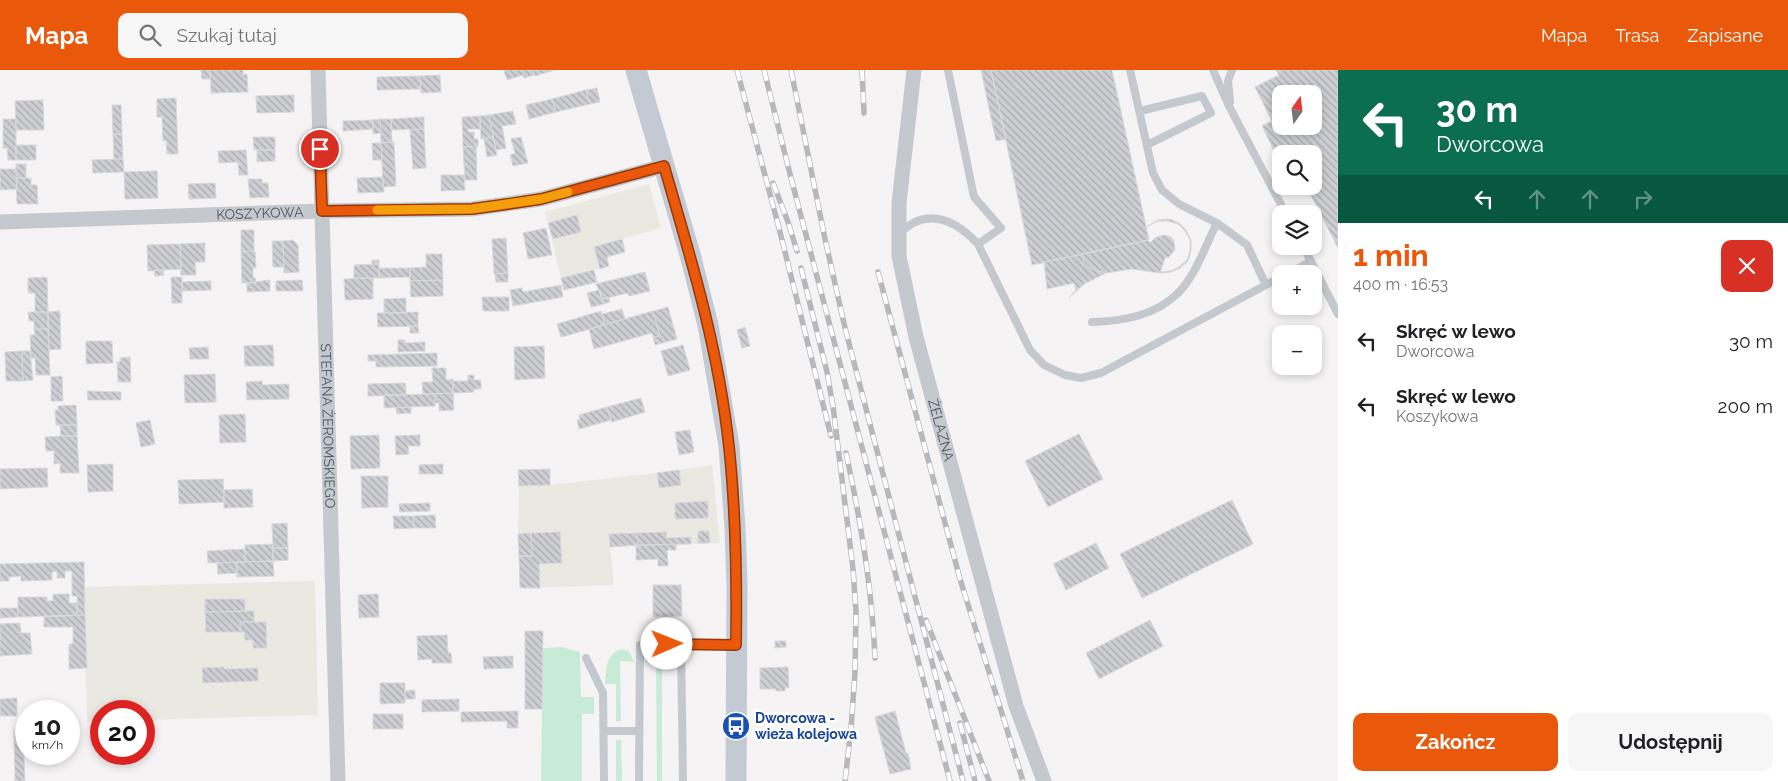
<!DOCTYPE html>
<html lang="pl">
<meta charset="utf-8">
<style>
body{margin:0;font-family:Raleway,sans-serif;background:#f6f6f6;color:#202124;height:100vh;display:flex;flex-direction:column;font-size:19px;white-space:nowrap}
*{box-sizing:border-box;margin:0}
p{font-size:16px;color:#757577}
.icon{flex:none;width:28px;height:28px;fill:none;stroke:currentColor;stroke-width:2;stroke-linecap:round;stroke-linejoin:round}
.map{position:relative;flex:1;overflow:hidden}
.drawer{display:flex;flex-direction:column;background:#fff;width:450px}
.drawer>*{flex:none}
.hud{background:#0b6e4f;color:#fff;overflow:hidden}
.needle{width:32px;rotate:14deg}
.tools{position:absolute;left:1272px;top:15px;display:grid;gap:10px}
.tools a{display:grid;place-items:center;width:50px;height:50px;border-radius:10px;background:#fff;box-shadow:0 2px 8px #0003;font-size:25px}
.speed{position:absolute;left:15px;top:630px;display:flex;gap:10px;font-size:25px;font-weight:700;text-align:center}
.speed>*{display:grid;place-content:center;width:65px;height:65px;border-radius:50%;background:#fff;box-shadow:0 2px 8px #0003;line-height:1}
.speed small{font-size:12px;font-weight:400}
.speed .limit{border:8px solid #d22;background:#fff;color:#111}
.pin{position:absolute;display:grid;place-items:center;width:42px;height:42px;color:#fff;margin:-21px;border:2px solid #fff;border-radius:50%;box-shadow:0 1px 5px #0007}
.me{position:absolute;width:55px;margin:-28px;rotate:89deg;stroke-linejoin:round;filter:drop-shadow(0 0 4px #0008)}
.turn{display:flex;align-items:center;gap:18px;height:105px;padding:0 15px;font-size:22px}
.turn .icon{width:65px;height:65px;stroke-width:2.5}
.turn b{display:block;font-size:35px;line-height:42px}
.lanes{display:flex;align-items:center;height:48px;padding:0 15px;background:#0003;justify-content:center;gap:25px;direction:ltr}
.lanes .off{opacity:.35}
.round{display:grid;place-items:center;flex:none;width:52px;height:52px;border-radius:10px;background:#f6f6f6}
.summary{display:flex;align-items:center;justify-content:space-between;height:85px;padding:0 15px}
h1{font-size:30px;font-weight:700;line-height:38px;color:#ea580c}
.button{display:flex;gap:10px;margin-top:auto;padding:10px 15px}
.button a{flex:1;height:58px;border-radius:10px;background:#ea580c;color:#fff;font-size:20px;font-weight:700;line-height:58px;text-align:center}
.button a+a{background:#f6f6f6;color:#202124}
ul{padding:0;list-style:none}
li{display:flex;align-items:center;gap:15px;height:65px;padding:0 15px}
li div{flex:1}
li b{display:block;font-size:19px}
li em{font-style:normal}
header{display:flex;align-items:center;gap:30px;box-sizing:border-box;height:70px;padding:0 25px;background:#ea580c;color:#fff}
header strong{font-size:24px}
nav{display:flex;gap:28px;margin-inline-start:auto;font-size:18px}
.search{width:350px;height:45px;background:#f6f6f6;display:flex;align-items:center;gap:12px;box-sizing:border-box;padding:0 18px;border-radius:10px;color:#757577;font-size:19px}
main{display:flex;flex:1;min-height:0}
.map>svg:first-child{display:block}
.commercial{fill:#eae9e1}
.green{fill:#c8ebd7}
.building{fill:url(#building-back-hatch);stroke:#d8d9dd;fill-rule:evenodd}
.lines{fill:none;stroke-linecap:round;stroke-linejoin:round}
.lane{stroke:#c3c9cf;stroke-width:8}
.street{stroke:#c3c9cf;stroke-width:15}
.secondary{stroke:#c3cad3;stroke-width:21}
.rail-casing{stroke:#b6b8bc;stroke-width:5.5}
.rail{stroke:#fff;stroke-width:4;stroke-dasharray:11;stroke-linecap:butt}
.route-casing{stroke:#983908;stroke-width:12}
.route{stroke:#ea580c;stroke-width:9}
.slow{stroke:#f59e0b;stroke-width:9}
.labels{text-anchor:middle;dominant-baseline:central;stroke-width:5;stroke-linejoin:round;paint-order:stroke}
.street-label{font-size:14px;fill:#4d555e;stroke:#fff}
.transit-label{font-size:14px;font-weight:bold;fill:#164399;stroke:#fff;text-anchor:start}
</style>
<header>
<strong>Mapa</strong>
<div class="search"><svg class="icon" aria-label="search" viewBox="0 0 24 24"><circle cx="10" cy="10" r="6"/><path d="M15 15l6 6"/></svg>Szukaj tutaj</div>
<nav><a>Mapa</a><a>Trasa</a><a>Zapisane</a></nav>
</header>
<main>
<div class="map">
<svg width="1338" height="711" viewBox="0 0 1338 711">
<defs>
<pattern id="building-back-hatch" width="6" height="6" patternUnits="userSpaceOnUse" patternTransform="scale(1.25)"><rect width="6" height="6" fill="#cdcfd4"/><path d="M-1 5l2 2M0 0l6 6M5-1l2 2" fill="none" stroke="#a9abaf"/></pattern>
</defs>
<rect width="100%" height="100%" fill="#f5f3f3"/>
<!-- commercial -->
<path class="commercial" d="M649,114L661,158L594,177L600,199L594,200L597,212L564,220L545,142Z
M712,395L720,473L610,477L614,515L520,518L518,464L519,416L550,415L657,403Z
M315,511L318,645L144,650V641H101V651L87,652L84,517Z"/>
<!-- green -->
<path class="green" d="M562,577L580,582L581,627H594V644H582V711H541L543,578Z
M623,579L629,581L634,592L620,591L621,651H616V614H605C606,599 606,582 623,579Z
M658,579C667,580 671,583 674,592H662V711H657L656,592H645C647,584 650,581 658,579Z
M616,670H621L622,711H616Z"/>
<!-- building -->
<path class="building" d="M201,0H210V9H202Z
M210,0H243V5L247,4L248,22L211,23Z
M507,0H533L534,5L524,8L523,5L507,10L504,1Z
M533,0H555L535,6Z
M981,0H991L1006,69L996,71Z
M991,0H1112L1149,170L1032,195Z
M1276,0H1338V178L1306,116H1314V84H1290L1288,81L1277,87L1262,56L1272,51L1255,17L1279,5ZM1281,24H1314V56H1281Z
M440,5L441,22L421,23L420,6Z
M420,6V19L377,20V7Z
M597,18L600,32L590,34L586,20Z
M586,20L590,34L556,42L552,29Z
M294,25V42L257,43L256,26Z
M176,28L178,84H167L166,70L163,71L162,47H157V29Z
M552,29L556,42L529,49L526,35Z
M43,30L44,60H16L15,31Z
M112,35H121L122,64H113Z
M513,41L516,54L502,56L506,78L496,80L489,45Z
M489,45L493,67L481,69L480,46Z
M480,46V59H468V62H474V69H478V76L463,77L462,47Z
M424,47V59L391,60V49Z
M3,49H16V90H8L7,78H3Z
M380,49L381,63L373,64V50Z
M380,49H391L392,72L381,73Z
M373,50V59L343,61V51Z
M424,59L426,98L413,99L410,60Z
M113,64H122L123,89H114Z
M253,67H275V80H254Z
M493,67L497,85L487,87L484,69Z
M521,67L528,93L513,96L510,85L515,83L511,69Z
M394,72L396,116L383,117L381,73Z
M372,73H381L382,90H373Z
M16,75H36V90H16Z
M476,76L477,110H465L463,77Z
M246,80L248,105H239L238,92L219,93L218,81Z
M257,80H275V91L257,92Z
M123,89L124,102L93,103L92,90Z
M16,94H26V108H16Z
M0,99H16L17,119L0,120Z
M157,101L158,128L125,129L124,102Z
M441,105H464L465,120L441,121Z
M383,107L384,122L358,123L357,108Z
M16,108H31V115H37L38,134H17Z
M248,109H262V113H268L269,127L250,128Z
M215,113L216,128L189,129L188,114Z
M577,145L581,162L553,169L548,153Z
M1169,149L1179,153L1186,160L1191,170V181L1188,191L1180,198L1171,202L1160,203V202L1171,201L1179,197L1187,190L1190,181V170L1185,161L1178,154L1168,151H1158L1146,157L1158,150Z
M546,158L552,185L528,189L523,163Z
M241,160H254V181L241,182Z
M1163,165L1171,167L1174,171L1175,180L1169,187L1165,188L1160,203L1132,199L1106,203L1097,201L1090,198L1084,192L1082,184L1147,170L1150,173L1155,168Z
M506,168L508,203L494,204L492,169Z
M622,169L625,182L607,187L609,196L600,199L594,177Z
M293,170L298,175L299,202L284,203L283,171Z
M272,171H283L284,197H273Z
M205,173V192H195L196,205H181L180,174Z
M180,174L181,199L148,201L147,175Z
M255,181L256,198H253V208H255L256,213H242L241,182Z
M426,184H442L443,210L410,211V198L426,197Z
M1082,184L1084,192L1090,198L1106,203L1084,214L1069,228L1076,220L1074,213L1047,219L1044,192Z
M372,190H379V194H372Z
M379,194V208H354V195Z
M379,198H410V207L379,208Z
M154,200H163L164,205L155,206Z
M594,200L597,212L564,220L561,208Z
M645,202L650,221L629,226L628,223L602,229L596,214Z
M508,203V212H496L495,204Z
M47,207L48,242H35V223H28V208Z
M171,207H182V233H172Z
M373,208V229L345,230L344,209Z
M270,210V221L247,222V213Z
M302,210L303,221H276V211Z
M443,210V226L411,227L410,211Z
M211,211V220L182,221V212Z
M561,215L563,227L513,236L510,220L522,218L523,222Z
M600,220L604,234L591,237L587,223Z
M482,227H509V241H483Z
M406,228V243H384V229Z
M609,228L610,232L604,234L602,229Z
M668,237L677,269L655,275L653,267L660,266L653,241Z
M622,239L625,249L605,255L602,244Z
M60,241L61,279L49,280L48,242Z
M601,241L605,255L561,267L557,254Z
M653,241L660,266L653,267L652,263L594,279L589,259Z
M28,242H48V259H34V251H29Z
M418,242V256L378,257L377,243Z
M418,256L419,263H410V257Z
M745,257L750,276L742,278L737,260Z
M34,259H48L50,305H36L35,288H31L30,265H35Z
M398,270H405V273L425,272V281L398,282Z
M86,271H112L113,293L86,294Z
M273,275L274,296H245L244,276Z
M683,275L690,300L668,306L661,281Z
M544,276L545,308L515,310L514,277Z
M208,277L209,289H190L189,278Z
M22,281H30L33,310L23,311Z
M22,281L23,311H6L5,282Z
M437,283V296L376,297V291H368V285Z
M130,287L131,312H118L117,292H120V288Z
M432,298H446V310L453,309V323L423,324L422,312H433Z
M215,304L216,332L185,333L184,305Z
M468,305H474V310H481V319H474V322L453,323V311H468Z
M62,306L63,331H51V307Z
M262,311V315L289,314V329L247,330L246,312Z
M405,313L406,325L368,326V314Z
M87,321L121,322V330H88Z
M453,323L454,340L439,341V333H435V324Z
M435,324V336L384,338V325Z
M641,328L645,342L612,352L607,337Z
M76,335L77,355H56L55,340H58V336Z
M411,337V343L397,344L396,338Z
M607,337L611,350L579,359L577,350H580L579,345Z
M245,344L246,372L220,373L219,345Z
M150,350L155,374L141,377L136,353Z
M60,355H77V366H61Z
M690,360L694,382L679,385L675,362Z
M1079,364L1103,409L1048,437L1025,391Z
M379,365L380,398L351,399L350,366Z
M420,365V376H408L409,384L396,385L395,366Z
M61,366H77L79,403H60V393L54,394V381H46L45,367Z
M113,394V421L88,422L87,395Z
M443,394V404H419V395Z
M47,398L48,417L0,419V399Z
M550,399V415L519,416L518,400Z
M679,400L681,415L659,418L657,403Z
M361,406H388V437L362,438Z
M223,409L224,432L179,434L178,410Z
M252,419L253,437L224,438V420Z
M1232,430L1253,474L1142,528L1120,484Z
M708,431V448L675,449V433Z
M430,433V441L400,442L399,434Z
M435,445L436,458H414L413,446Z
M393,446H413L414,458L394,459Z
M287,453L288,478H273L272,454Z
M698,461H709L710,473H698Z
M560,462L562,493L539,494L540,518H520L519,486H532L531,463Z
M666,462L667,468L691,467V474L638,475L637,463Z
M531,463L532,486H519L518,464Z
M637,463L638,475L610,477L609,464Z
M1096,473L1109,498L1066,520L1053,494Z
M273,474V491L245,492V475Z
M676,474V480H667L668,496H658V489L636,490V476Z
M273,478H288V490L273,491Z
M245,479V492L208,493L207,481Z
M273,491L274,506L237,507V492Z
M84,492L85,545H77V526H72V501H65V508H57V501L52,502V510L21,511V506L9,507V511H0V494Z
M237,492V503L218,504L217,493Z
M653,515H681L682,546L653,547Z
M53,524H69V533H77V545L18,547V527H47V531H53Z
M378,524L379,547L359,548L358,525Z
M205,529H245V541L205,542Z
M0,538H18V547L0,548Z
M254,541V552H240V562H206L205,542Z
M85,545L87,598L69,599V574H73V557H44V547Z
M1150,550L1163,576L1099,609L1086,583Z
M240,552H266L267,578H253V570H245L244,562H240Z
M20,553L21,563H30L32,584L0,586V554Z
M525,561H543L542,639H525Z
M447,565L448,583H451L452,593H432V589L418,590L417,566Z
M775,571H786V577L775,578Z
M513,586V598L484,599L483,587Z
M224,597V599L258,598V611L203,613L202,598Z
M788,597L789,618H785V621H776V619H760V598Z
M380,613H405V633L380,634Z
M415,620V629H405V621Z
M17,628V646H0V629Z
M459,629V641L422,642V630Z
M518,641V658H507V651L461,652V642Z
M895,641L906,683H908L911,699L890,704L875,647Z
M373,644H403V659H373Z
M14,660H23L25,711H15Z"/>
<g class="lines">
<!-- lane -->
<path class="lane" d="M948,0L974,127L1001,158L978,174
M1130,0L1153,103L1162,120L1179,134L1217,153L1247,175L1266,215
M1213,0L1230,38L1286,144
M1230,32L1228,11L1232,0
M1140,41L1202,26L1211,43L1147,75
M898,163C904,160 909,155 915,152C940,141 962,157 978,174L1030,280L1044,295L1065,305L1081,308L1101,303L1281,207
M1303,176L1338,244
M1288,204L1311,191
M1092,252C1123,251 1155,246 1178,223C1195,207 1206,174 1217,153
M681,574L683,711
M586,588L603,623L604,711
M604,661H639
M639,711L640,575H734"/>
<!-- street -->
<g class="street">
<path id="s1" d="M318,0L338,711"/>
<path id="s2" d="M914,0L899,133V186L916,267L1016,636L1044,711"/>
<path id="s3" d="M0,152L322,141L472,139L541,129L664,96"/>
</g>
<!-- secondary -->
<path class="secondary" d="M636,0L691,188L708,255L729,376L735,458L737,514L736,711"/>
<defs>
<path id="rail" d="M737,0L779,158L831,366
M764,0L791,108L950,711
M791,0L825,169L845,258L963,711
M862,0L864,43
M773,113L788,152L797,181
M801,198L827,302L833,336L853,499L856,541L855,602L851,659L845,711
M878,202L960,509L1023,711
M846,383C861,451 872,518 875,588
M926,550L989,711
M960,653L975,711"/>
</defs>
<!-- rail casing -->
<use href="#rail" class="rail-casing"/>
<!-- rail -->
<use href="#rail" class="rail"/>
</g>
<g class="lines">
<defs>
<path id="route" d="M320,79L322,141L472,139L508,134L541,129L664,96C691,188 719,281 729,377C736,443 737,509 736,575L667,574"/>
</defs>
<!-- route casing -->
<use href="#route" class="route-casing"/>
<!-- route -->
<use href="#route" class="route"/>
<!-- slow -->
<path class="slow" d="M377,140L472,139L541,129L568,122"/>
</g>
<!-- icons -->
<defs>
<symbol id="bus-disc" viewBox="-11 -11 22 22"><circle r="9.5" fill="#1a4fb4" stroke="#fff"/><path d="M-5-6H5V4H4V6H2V4H-2V6H-4V4H-5ZM-3.5-4V0h7V-4ZM-3.5 1.2v1.5H-2V1.2ZM2 1.2v1.5H3.5V1.2Z" fill="#fff"/></symbol>
</defs>
<g fill-rule="evenodd">
<use href="#bus-disc" x="720" y="640" width="32" height="32"/>
</g>
<g class="labels">
<!-- street labels -->
<g class="street-label">
<text stroke="none"><textPath href="#s3" startOffset="260">KOSZYKOWA</textPath></text>
<text stroke="none"><textPath href="#s1" startOffset="356">STEFANA ŻEROMSKIEGO</textPath></text>
<text stroke="none"><textPath href="#s2" startOffset="366">ŻELAZNA</textPath></text>
</g>
<!-- transit labels -->
<g class="transit-label">
<text x="755" y="648">Dworcowa -<tspan x="755" dy="16">wieża kolejowa</tspan></text>
</g>
</g>
</svg>
<div class="tools">
<a><svg class="needle" viewBox="-14 -14 28 28"><path d="M0-13l5 13h-10z" fill="#e53935"/><path d="M0 13l5-13h-10z" fill="#757577"/></svg></a>
<a><svg class="icon" aria-label="search" viewBox="0 0 24 24"><circle cx="10" cy="10" r="6"/><path d="M15 15l6 6"/></svg></a>
<a><svg class="icon" aria-label="layers" viewBox="0 0 24 24"><path d="M12 4l9 5-9 5-9-5zM3 14l9 5 9-5"/></svg></a>
<a>+</a>
<a>−</a>
</div>
<div class="speed"><div>10<small>km/h</small></div><div class="limit">20</div></div>
<div class="pin" style="left:320px;top:79px;background:#d93025"><svg class="icon" aria-label="arrive" viewBox="0 0 24 24"><path d="M6 21V4h12l-3 4 3 4H6"/></svg></div>
<svg class="me" style="left:667px;top:574px" viewBox="-20 -20 40 40"><circle r="19" fill="#fff"/><path d="M0-13L10 11 0 6-10 11z" fill="#ea580c"/></svg>
</div>
<section class="drawer">
<div class="hud">
<div class="turn"><svg class="icon" aria-label="left" viewBox="0 0 24 24"><path d="M17 20v-9H6M10 6l-5 5 5 5"/></svg><div><b>30 m</b>Dworcowa</div></div>
<div class="lanes"><svg class="icon" aria-label="left" viewBox="0 0 24 24"><path d="M17 20v-9H6M10 6l-5 5 5 5"/></svg><svg class="icon off" aria-label="ahead" viewBox="0 0 24 24"><path d="M12 20V5M6 11l6-6 6 6"/></svg><svg class="icon off" aria-label="ahead" viewBox="0 0 24 24"><path d="M12 20V5M6 11l6-6 6 6"/></svg><svg class="icon off" aria-label="right" viewBox="0 0 24 24"><path d="M7 20v-9h11M14 6l5 5-5 5"/></svg></div>
</div>
<div class="summary"><div><h1>1 min</h1><p>400 m · 16:53</p></div><a class="round" style="background:#d93025;color:#fff"><svg class="icon" aria-label="close" viewBox="0 0 24 24"><path d="M6 6l12 12M18 6L6 18"/></svg></a></div>
<ul>
<li><svg class="icon" aria-label="left" viewBox="0 0 24 24"><path d="M17 20v-9H6M10 6l-5 5 5 5"/></svg><div><b>Skręć w lewo</b><p>Dworcowa</p></div><em>30 m</em></li>
<li><svg class="icon" aria-label="left" viewBox="0 0 24 24"><path d="M17 20v-9H6M10 6l-5 5 5 5"/></svg><div><b>Skręć w lewo</b><p>Koszykowa</p></div><em>200 m</em></li>
</ul>
<div class="button"><a>Zakończ</a><a>Udostępnij</a></div>
</section>
</main>
